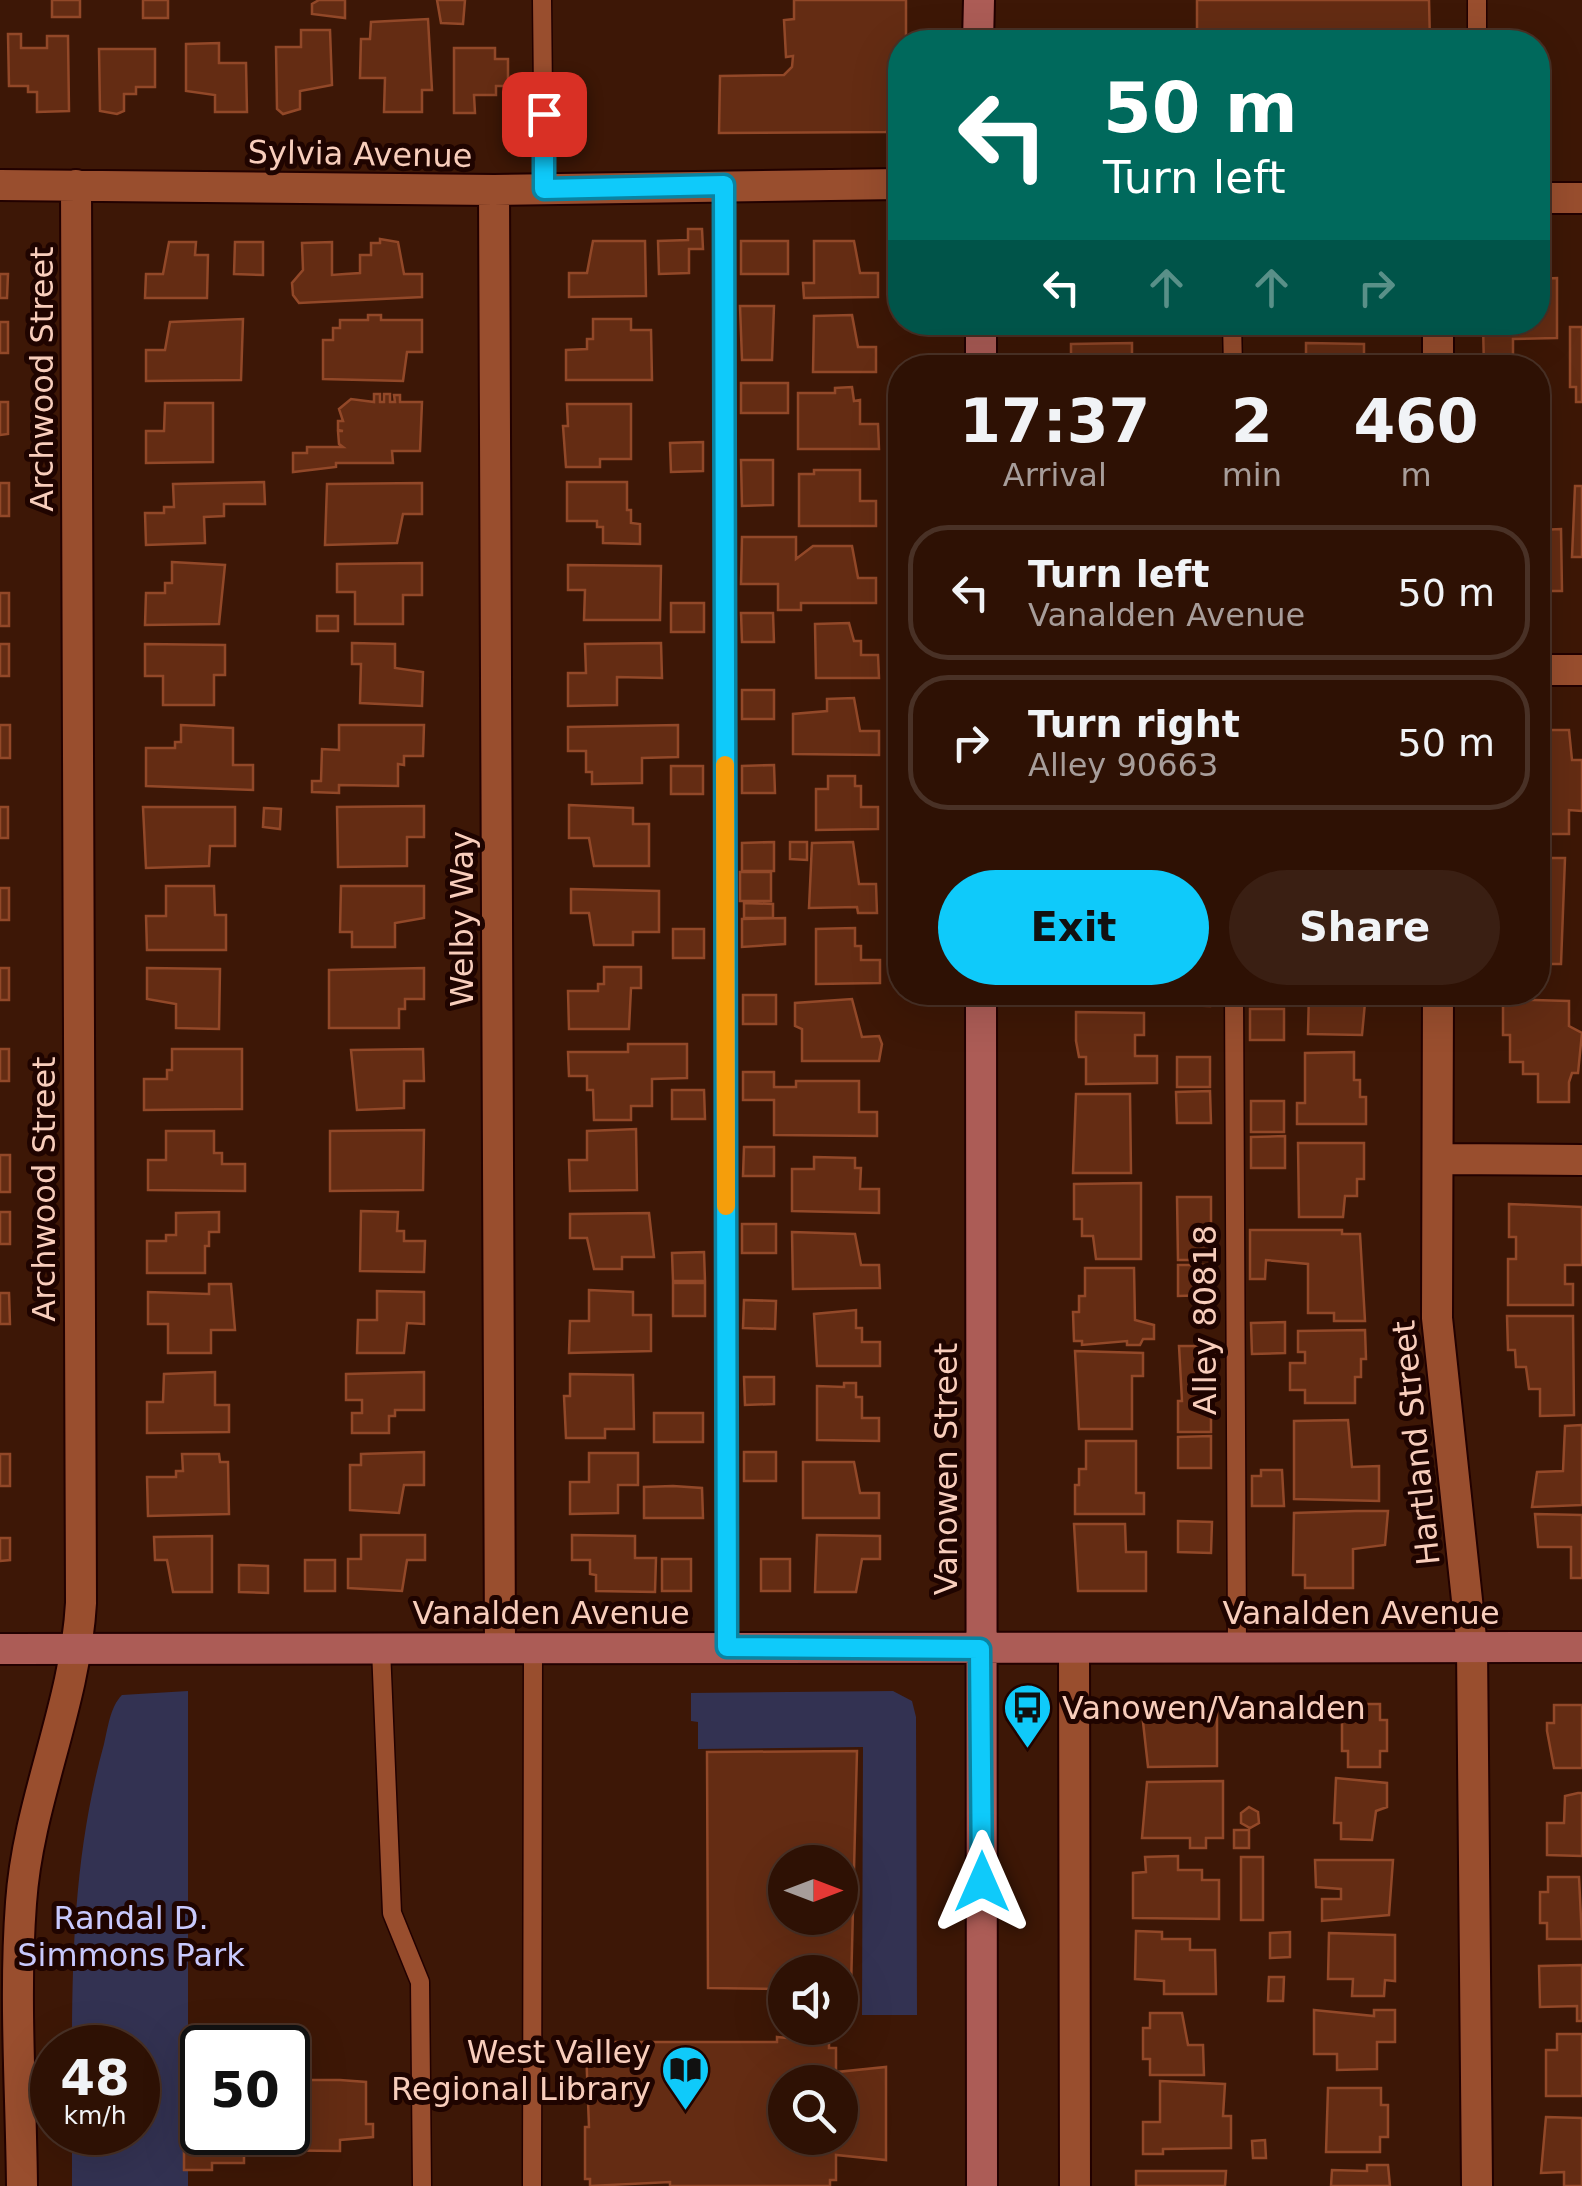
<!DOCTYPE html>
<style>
body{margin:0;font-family:"DejaVu Sans",sans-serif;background:#3a1f13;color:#f1f3f6;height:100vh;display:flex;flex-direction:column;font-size:38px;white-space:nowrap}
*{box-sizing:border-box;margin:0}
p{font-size:32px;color:#a79d9a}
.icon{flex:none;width:55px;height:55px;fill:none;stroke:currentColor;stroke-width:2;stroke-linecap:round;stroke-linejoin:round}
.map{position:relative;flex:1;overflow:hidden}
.details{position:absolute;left:888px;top:355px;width:662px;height:650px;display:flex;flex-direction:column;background:#2e1104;border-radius:40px;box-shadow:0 10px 40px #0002,0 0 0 2px #493126}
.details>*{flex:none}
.guide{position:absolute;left:888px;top:30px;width:662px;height:305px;border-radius:40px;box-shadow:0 10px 40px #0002,0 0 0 2px #493126;background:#00695c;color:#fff;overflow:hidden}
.needle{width:65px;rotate:90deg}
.tools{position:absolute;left:768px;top:1845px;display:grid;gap:20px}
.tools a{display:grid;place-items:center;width:90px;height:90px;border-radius:50%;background:#2e1104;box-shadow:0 10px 40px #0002,0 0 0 2px #493126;font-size:50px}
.speed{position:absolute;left:30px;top:2025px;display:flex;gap:20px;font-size:50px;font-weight:700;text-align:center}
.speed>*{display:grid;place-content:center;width:130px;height:130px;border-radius:50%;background:#2e1104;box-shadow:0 10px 40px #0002,0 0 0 2px #493126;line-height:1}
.speed small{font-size:25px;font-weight:400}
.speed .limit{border:5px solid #111;border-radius:15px;background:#fff;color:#111}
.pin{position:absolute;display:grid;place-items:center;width:85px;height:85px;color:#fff;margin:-42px;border-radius:20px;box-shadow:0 5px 15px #0006}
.me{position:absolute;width:110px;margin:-55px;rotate:0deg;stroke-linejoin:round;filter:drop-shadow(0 0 8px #0008)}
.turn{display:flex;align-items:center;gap:35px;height:210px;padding:0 50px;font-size:45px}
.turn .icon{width:130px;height:130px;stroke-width:2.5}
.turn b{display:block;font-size:70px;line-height:85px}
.lanes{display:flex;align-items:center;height:95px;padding:0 50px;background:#0003;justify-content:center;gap:50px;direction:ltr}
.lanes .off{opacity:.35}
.eta{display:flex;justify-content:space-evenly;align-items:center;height:170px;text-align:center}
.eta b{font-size:60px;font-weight:600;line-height:70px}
.primary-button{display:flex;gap:20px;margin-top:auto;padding:20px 50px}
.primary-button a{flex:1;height:115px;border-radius:60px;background:#0fcafa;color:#111;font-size:40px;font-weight:600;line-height:115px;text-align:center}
.primary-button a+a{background:#3a1f13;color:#f1f3f6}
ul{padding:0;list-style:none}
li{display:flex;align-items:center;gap:30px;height:135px;margin:0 20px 15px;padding:0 30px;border:5px solid #493126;border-radius:40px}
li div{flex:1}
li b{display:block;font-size:38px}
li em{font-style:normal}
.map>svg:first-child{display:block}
.green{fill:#333252}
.building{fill:#642c13;stroke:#924828;stroke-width:2.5;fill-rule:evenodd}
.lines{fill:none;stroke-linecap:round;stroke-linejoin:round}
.lane-casing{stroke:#220100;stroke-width:21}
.street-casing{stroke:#220100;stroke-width:34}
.secondary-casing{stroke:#220100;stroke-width:34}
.lane{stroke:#994e2e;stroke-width:18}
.street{stroke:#994e2e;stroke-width:30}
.secondary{stroke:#ac5c56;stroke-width:30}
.route-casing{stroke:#0a83a2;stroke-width:25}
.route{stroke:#0fcafa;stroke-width:18}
.slow{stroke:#f59e0b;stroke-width:18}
.labels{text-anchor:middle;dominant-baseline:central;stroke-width:10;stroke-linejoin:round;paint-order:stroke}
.street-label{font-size:32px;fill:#f8cdbb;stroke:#1f0400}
.poi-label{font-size:32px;fill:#f8cdbb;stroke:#1f0400;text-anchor:start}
.park-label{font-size:32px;fill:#c8c9fd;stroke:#1f0400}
</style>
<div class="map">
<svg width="1582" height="2186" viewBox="0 0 1582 2186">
<rect width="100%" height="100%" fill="#3d1706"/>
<!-- green -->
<path class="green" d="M188,1691V2186H72V2133L138,2132V2048H72C72,1944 76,1845 104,1744C108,1728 110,1707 122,1695Z
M893,1691L912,1701L916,1717L917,2015H862L863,1747L698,1749V1722L691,1721V1693Z"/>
<!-- building -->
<path class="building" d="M52,0H80V17H52Z
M143,0H168V18H143Z
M319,0H345V18L312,14V4Z
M437,0H465L463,24L441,23Z
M794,0H906V42H900V120L886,132L719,133L720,76L784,75L792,67L793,56L786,57L784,20L794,19Z
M1197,0H1429L1430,42H1197Z
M428,19L432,90H422V112H384L385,78H360L361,39H370L371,22Z
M301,30H330L332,85L300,91V109L283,114L277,109L276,47H301Z
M8,34H21V48H47V36H68L69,111L37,112V92H28V86H9Z
M219,43V63H246L247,112H215V95L186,91V44Z
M454,48H495V59H508V86H496V95H474L475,113H454Z
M99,49H155V87H136V94H124V111L117,114L100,111Z
M688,229H702L703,249H689V273L659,274L658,241L688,240Z
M380,239L398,242L404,274H422V297L299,303L293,295L292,283L303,270L302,243L332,242V275L345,274L360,273V255H371V243H380Z
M593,241H645L646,296L569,297V273H587Z
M741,241H788V274H741Z
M814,241H854L860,273H878V297L804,298L803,283H814Z
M169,242H196L195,255H208L207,298H145L146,274H163Z
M235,242H263V275L234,274Z
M0,274H8L7,298H0Z
M1557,278V338L1513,339V368H1484L1483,324L1538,322V279Z
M740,306H774L772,360H742Z
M368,315H381V320H422V352H407L403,381L323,379V340H333V328H340V320H368Z
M852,315L858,347H876V372H813L814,316Z
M243,319L241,380L146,381V350H165L170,322Z
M593,319H631V330H651L652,380H566V350L587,349V339H593Z
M0,322H8V353H0Z
M1089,322H1132V331H1089Z
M1304,322H1365V326H1304Z
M1570,327H1582V402H1576V387H1570Z
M1132,343V368H1071V344Z
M1306,343L1364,344V368H1306Z
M741,383H788V413H741Z
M852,387L854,401L860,400V424H878L879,449H798V393H835V388Z
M374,394H380V402H384V394H390V402H395L394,395H400V402H422L420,451H392L393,463H336V467L293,472V453H307V447H343L339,444L338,431H343L338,430V421H343L339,409L351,399L374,402Z
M0,402H8V434L0,435Z
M165,403H213V462L146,463V431H164Z
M567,404H631V459H600V467H566L563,426H568Z
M703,442V471L671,472L670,443Z
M741,460H773V505L742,506Z
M814,470H860V501H876V526H799V474H814Z
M264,482L265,504H224V516L204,517L205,543L146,545L145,513H164V507H174L173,484Z
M567,482H627V510H631V523L640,524V544L603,543V527H597V521H567Z
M0,483H9V516H0Z
M422,483V514H403L397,543L325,545L327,484Z
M1575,486H1582V557H1572Z
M1561,529L1562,591H1538V530Z
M742,537H796V559L813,546H852L858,578H876V603H801V610H778V584H741Z
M172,562L225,565L219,624L145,625L146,593H165V583H172Z
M422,563V595H403V624H355V592H337V564Z
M568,565L661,566L660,620H584L585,590H568Z
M0,593H9V626H0Z
M671,603H704V632H671Z
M741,613H773L774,642H742Z
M317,616H338V631H317Z
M849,623L854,641H861V655H878L879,678H816L815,624Z
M352,643L395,644V668L423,672L422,706L360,703L361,664H352Z
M661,643L662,678L617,677V705L568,706V673H586L585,644Z
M0,644H9V676H0Z
M145,644L225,645V675H214V705H163V676H145Z
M742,690H774V719H742Z
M854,698L860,731H879V755L793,754V714L827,711V699Z
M0,725H10V758H0Z
M181,725L233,728V765H253V790L146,786V748H175V742H181Z
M339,725H424L423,756H404V765L398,764V786L339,785V793L312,792V781H321L322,749L339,750Z
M678,725V757L642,758V783L592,784V772H586V751H568V727Z
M1538,730H1569L1572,760H1582V811L1569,810V834H1538Z
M774,765L775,793H742V766Z
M671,766H703V794H671Z
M828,776H855V786H861V807H878V829L816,830V789H828Z
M569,805L633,808V824H649V866H594L589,838H569Z
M424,806V837H407V866L338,867L337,807Z
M0,807H8V838H0Z
M143,807H235V846H210L209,866L146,868Z
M264,808L281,809L280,829L263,827Z
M774,842V871H742V843Z
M790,842H807V860L790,859Z
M853,842L859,884H876L877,913H858L857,907L809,908L812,843Z
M1538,858H1565L1561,964H1538Z
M740,872H771V901H740Z
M166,886H214L215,915H226V950H147L146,916H166Z
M341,886H424V918L395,923V947H352V932H340Z
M0,888H9V920H0Z
M571,889L659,891V932H633V945H594L589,913H571Z
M744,903L773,904V918H744Z
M785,918V944L742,947V919Z
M855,928V946H861V960H880V983L816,984V929Z
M673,929H704V958H673Z
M604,967H641V988H631L629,1029H569L568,991H598V984H604Z
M0,968H9V1000H0Z
M147,968L220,969L219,1029L176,1028V1004L147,999Z
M424,968V999H405V1009H399V1028H329V970Z
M1074,992H1165V995L1074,1000Z
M1176,992H1210V1006L1176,1005Z
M1309,992H1366L1362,1035L1308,1034Z
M743,995H776V1024H743Z
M852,999L862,1037L879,1036L882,1044L879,1061H802V1029L795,1026V1003Z
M1503,999L1569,1001V1026L1582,1033L1578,1073H1572L1569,1082V1102H1538V1074H1523V1062H1510V1035H1503Z
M1250,1009H1284V1040H1250Z
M1076,1012L1144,1013V1035H1135V1056H1157V1083L1086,1084V1057H1079L1076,1041Z
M628,1044H687V1078L652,1079V1106H631V1120H594L593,1090H587V1076H569L568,1052H628Z
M0,1049H9V1081H0Z
M172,1049H242V1109L144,1110V1079H167V1070H172Z
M423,1049L424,1081H404V1108L357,1110L351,1050Z
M1354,1052V1080H1360V1097H1366V1124H1297V1103H1305V1053Z
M1177,1057H1210V1087H1177Z
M743,1072H774V1087H796V1081H859V1112H877V1136L774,1135V1100H743Z
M672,1090H704L705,1119H672Z
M1210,1091L1211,1123H1177L1176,1092Z
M1076,1094H1130L1131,1173H1073Z
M1251,1101H1284V1132H1251Z
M636,1129L637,1190L570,1191L569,1160H587V1131Z
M424,1130L423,1190L330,1191V1131Z
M166,1131H214V1153H222V1164H245V1191L148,1190V1160H166Z
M1285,1136V1168H1251V1137Z
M1298,1143H1364V1179H1357V1196H1345L1343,1217H1299Z
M744,1147H774V1176H743Z
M0,1155H10V1192H0Z
M814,1157L855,1158V1168H861L860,1189H879V1213L792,1211V1169H814Z
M1141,1183V1259H1096L1093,1236H1082V1219H1074V1184Z
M1177,1197H1211V1260H1178Z
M1509,1204L1582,1207V1265H1565V1284H1573V1305H1508V1259H1516V1237H1509Z
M361,1211L398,1212L397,1231H404V1241H425L424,1272L360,1271Z
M0,1212H10V1244H0Z
M219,1212V1232H209V1246H205V1273H147V1241H166V1235H176V1213Z
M649,1213L654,1257H622V1269H594L587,1238H570V1214Z
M742,1224H776V1253H742Z
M1250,1230H1342V1234H1360L1365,1321H1334V1313H1308V1264L1266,1260L1265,1279H1250Z
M792,1232L855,1234L861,1265H879L880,1288L793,1289Z
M704,1252L705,1281H673L672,1253Z
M1178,1265H1211V1295L1178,1296Z
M1085,1268H1134L1135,1320L1154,1325V1339H1143L1140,1345H1127V1341L1082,1345V1341H1074L1073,1312H1079V1296H1085Z
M673,1283H705V1316H673Z
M209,1284H231L235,1330H211V1353H168V1324H148V1292L209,1294Z
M589,1290L633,1292V1315H651V1351L569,1353L570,1321H589Z
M377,1291L424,1292V1324L407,1323L404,1353H357L358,1320H377Z
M0,1293H9L10,1324H0Z
M744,1300L776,1301L775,1329L743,1328Z
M856,1310V1328H862V1342H880V1366H817L814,1314Z
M1507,1316H1573L1574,1415L1540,1416V1389H1529L1526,1367H1516L1515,1350H1508Z
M1285,1322V1353L1252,1354L1251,1323Z
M1365,1330L1366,1359H1361V1377H1355V1403H1305V1390H1290V1363H1305V1352H1298V1331Z
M1179,1346H1216L1217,1376H1204V1401H1211V1432H1178V1401H1182Z
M1075,1351L1143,1353V1376H1132V1429H1079Z
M215,1372V1405H229V1432L147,1433V1402H163L164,1374Z
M424,1372V1410H395V1416H389V1433H352V1413H362V1400H346V1374Z
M570,1374L633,1375L634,1429H605V1438H566L564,1396H570Z
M744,1377H774V1404L745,1405Z
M844,1383H856V1397H862V1418H879V1441L817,1440V1386L844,1387Z
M654,1413H703V1442H654Z
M1348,1420L1352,1467L1379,1466V1501L1294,1499V1421Z
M1582,1425V1505L1532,1507L1537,1472L1563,1471L1565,1426Z
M1211,1436V1468H1178V1437Z
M1086,1441H1136V1493H1144V1514H1075V1485H1079V1469H1086Z
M424,1452V1485H404L399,1513L350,1510V1465H361V1454Z
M744,1452H776V1481H744Z
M589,1453H638V1485H618V1513L570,1514V1482H589Z
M0,1454H10V1486H0Z
M182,1454H219L220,1462H228L229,1514L148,1516L147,1477H176V1471H183Z
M803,1462H854L860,1493H879V1518H803Z
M1261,1470H1282L1284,1506H1252V1476H1261Z
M673,1486L702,1488L703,1518H644V1487Z
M1356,1511H1388L1385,1545L1353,1549V1588H1305V1575H1293L1294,1513Z
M1535,1514L1582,1515V1578H1571V1547H1538Z
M1178,1521L1212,1522L1211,1553L1178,1552Z
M1074,1524H1125L1126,1552H1146V1591H1078Z
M361,1535H425V1560H407L402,1591L348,1588V1559H361Z
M572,1535L635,1536V1558H656L655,1592L596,1591V1575L590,1574V1560H572Z
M817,1535L880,1536V1559H862L856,1592H815Z
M212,1536V1592H173L167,1560H155L154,1537Z
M0,1538H10V1560L0,1561Z
M662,1559H691V1591H662Z
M761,1559H790V1591H761Z
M305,1560H335V1591H305Z
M239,1565L268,1566V1593L239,1592Z
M1217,1703V1766L1148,1767L1143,1722H1149V1704Z
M1342,1704H1380V1720H1387V1751H1380V1767H1348V1751H1342Z
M1554,1705H1582V1768H1554L1547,1731V1723H1554Z
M857,1751L851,1988L840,1989V1972H785V1989L708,1988L707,1752ZM785,1862H840V1918H785Z
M1336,1778L1387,1783V1807L1376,1811L1372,1840L1341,1839V1823H1334Z
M1223,1781V1838H1206V1848H1190V1838H1142L1147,1782Z
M1578,1793H1582V1856L1547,1855V1823H1564L1565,1796Z
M1249,1807L1258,1812L1259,1823L1250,1828L1241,1823V1813Z
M1234,1830H1249V1848H1234Z
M1178,1856V1870H1202V1880H1219V1919L1133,1918V1873L1146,1872L1145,1857Z
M1241,1857H1263V1920H1241Z
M1315,1860H1393L1389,1915L1322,1921V1899H1341V1889L1316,1887Z
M1548,1877H1579L1582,1939H1547V1923H1540V1892H1548Z
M1136,1931L1162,1932V1939H1190V1950H1215L1216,1994H1164V1981L1135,1979Z
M1290,1932V1957L1270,1958V1933Z
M1329,1933L1395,1935V1981L1385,1980L1384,1996H1352L1353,1979H1328Z
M1582,1965V2021H1577V2006L1540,2007L1539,1966Z
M1269,1977H1284L1283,2001H1268Z
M1314,2010L1374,2016V2010H1395V2042H1377V2069L1337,2070V2054H1314Z
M1150,2013H1182L1188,2045H1203L1204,2075H1150V2059H1143V2028H1150Z
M1557,2034H1582V2096H1546V2050H1557Z
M777,2037L829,2042V2048H836V2072L886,2067V2160L836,2155V2180H830V2186H670V2182L590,2186V2179H585V2127H589L586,2048H590V2042H777ZM785,2082H840V2138H785Z
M184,2061H202V2132H288V2080H340L366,2082V2124H373V2137L340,2140V2151L244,2150V2163H212V2170H184Z
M1160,2081L1225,2084L1223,2116H1231V2148L1163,2149V2154H1143V2122H1160Z
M1328,2088H1381V2105H1388V2137H1380V2152H1326Z
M1546,2117L1582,2118V2186H1564V2172L1541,2173Z
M1265,2140L1266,2158H1253L1252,2141Z
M1367,2165H1388L1390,2186H1331L1332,2170L1367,2171Z
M1136,2171H1226L1225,2186H1136Z"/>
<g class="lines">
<defs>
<path id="lane" d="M542,0L544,189
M1477,0V42
M724,185L727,1647
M1232,322L1233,368
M1234,992L1237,1648
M381,1649L392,1913L420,1982L422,2186
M532,2186L533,1648"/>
<path id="street" d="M0,185L494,190L900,184
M494,190L500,1648
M1538,198H1582
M1438,322V368
M1538,670H1582
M1438,992L1437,1318L1472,1647L1477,2186
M1438,1159L1582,1160
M1074,1649L1075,2186
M22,2186C21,2093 14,1996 21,1903C28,1801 75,1707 81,1603L76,185"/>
<path id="secondary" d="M978,42L979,0
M981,322V368
M981,992L982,2186
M0,1649L1582,1647"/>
</defs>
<!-- lane casing -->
<use href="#lane" class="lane-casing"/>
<!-- street casing -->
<use href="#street" class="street-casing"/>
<!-- secondary casing -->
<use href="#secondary" class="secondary-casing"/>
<!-- lane -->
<use href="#lane" class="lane"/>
<!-- street -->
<use href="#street" class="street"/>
<!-- secondary -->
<use href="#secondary" class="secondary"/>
</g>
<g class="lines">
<defs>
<path id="route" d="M544,114V189L724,185L727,1647L980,1649L982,1882"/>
</defs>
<!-- route casing -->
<use href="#route" class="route-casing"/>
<!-- route -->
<use href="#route" class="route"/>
<!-- slow -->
<path class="slow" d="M725,765L726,1206"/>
</g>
<!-- icons -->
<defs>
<symbol id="bus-pin" viewBox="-11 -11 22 30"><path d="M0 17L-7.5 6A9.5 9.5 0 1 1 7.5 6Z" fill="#0fcafa" stroke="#1f0400"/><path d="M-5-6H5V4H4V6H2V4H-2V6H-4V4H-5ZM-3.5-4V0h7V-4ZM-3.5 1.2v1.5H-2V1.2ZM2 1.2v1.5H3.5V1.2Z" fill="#111"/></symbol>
<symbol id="library-pin" viewBox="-11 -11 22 30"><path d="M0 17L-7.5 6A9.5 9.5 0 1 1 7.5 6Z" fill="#0fcafa" stroke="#1f0400"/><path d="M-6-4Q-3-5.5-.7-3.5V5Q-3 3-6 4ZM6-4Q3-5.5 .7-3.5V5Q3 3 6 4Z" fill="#111"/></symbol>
</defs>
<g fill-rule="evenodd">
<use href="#bus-pin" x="1000" y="1680" width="55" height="75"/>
<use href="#library-pin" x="658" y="2042" width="55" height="75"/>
</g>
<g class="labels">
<!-- street labels -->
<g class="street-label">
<text transform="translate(360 154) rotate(1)">Sylvia Avenue</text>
<text transform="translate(42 379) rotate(-90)">Archwood Street</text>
<text transform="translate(462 919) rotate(-90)">Welby Way</text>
<text transform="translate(44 1189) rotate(-90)">Archwood Street</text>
<text transform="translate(1205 1320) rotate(-90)">Alley 80818</text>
<text transform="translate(1416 1443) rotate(-96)">Hartland Street</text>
<text transform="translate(946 1469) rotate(-90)">Vanowen Street</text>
<text x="551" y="1613">Vanalden Avenue</text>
<text x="1361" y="1613">Vanalden Avenue</text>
</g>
<!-- poi labels -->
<g class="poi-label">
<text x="1062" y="1708">Vanowen/Vanalden</text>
<text x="651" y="2052" text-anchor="end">West Valley<tspan x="651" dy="37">Regional Library</tspan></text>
</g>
<!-- park labels -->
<g class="park-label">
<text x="131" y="1918">Randal D.<tspan x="131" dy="37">Simmons Park</tspan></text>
</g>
</g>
</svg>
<div class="tools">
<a><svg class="needle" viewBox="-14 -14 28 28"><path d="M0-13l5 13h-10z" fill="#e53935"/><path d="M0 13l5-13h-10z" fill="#a79d9a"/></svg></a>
<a><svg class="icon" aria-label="sound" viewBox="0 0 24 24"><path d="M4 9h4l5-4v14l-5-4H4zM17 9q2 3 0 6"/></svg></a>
<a><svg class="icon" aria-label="search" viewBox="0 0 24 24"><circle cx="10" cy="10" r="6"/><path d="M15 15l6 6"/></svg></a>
</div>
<div class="speed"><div>48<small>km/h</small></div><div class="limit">50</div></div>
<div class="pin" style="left:544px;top:114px;background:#d93025"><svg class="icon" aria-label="arrive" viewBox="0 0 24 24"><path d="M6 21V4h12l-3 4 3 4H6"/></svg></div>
<svg class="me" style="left:982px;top:1882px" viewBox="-20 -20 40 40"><path d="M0-17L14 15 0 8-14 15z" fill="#0fcafa" stroke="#fff" stroke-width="4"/></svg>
<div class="guide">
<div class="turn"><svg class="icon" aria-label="left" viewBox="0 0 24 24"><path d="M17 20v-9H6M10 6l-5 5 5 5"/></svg><div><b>50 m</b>Turn left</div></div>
<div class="lanes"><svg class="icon" aria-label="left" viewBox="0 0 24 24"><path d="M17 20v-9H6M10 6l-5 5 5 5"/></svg><svg class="icon off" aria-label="ahead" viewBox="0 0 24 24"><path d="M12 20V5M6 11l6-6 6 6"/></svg><svg class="icon off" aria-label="ahead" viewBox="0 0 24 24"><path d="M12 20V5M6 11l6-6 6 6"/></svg><svg class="icon off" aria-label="right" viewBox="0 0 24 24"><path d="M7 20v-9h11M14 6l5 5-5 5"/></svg></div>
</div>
<section class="details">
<div class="eta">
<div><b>17:37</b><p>Arrival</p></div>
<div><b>2</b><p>min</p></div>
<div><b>460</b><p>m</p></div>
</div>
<ul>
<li><svg class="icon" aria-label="left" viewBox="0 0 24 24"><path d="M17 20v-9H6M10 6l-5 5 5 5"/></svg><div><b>Turn left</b><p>Vanalden Avenue</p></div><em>50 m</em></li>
<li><svg class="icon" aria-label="right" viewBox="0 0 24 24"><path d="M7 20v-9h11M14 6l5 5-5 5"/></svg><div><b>Turn right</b><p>Alley 90663</p></div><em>50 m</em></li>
</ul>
<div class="primary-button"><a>Exit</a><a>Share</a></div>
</section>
</div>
